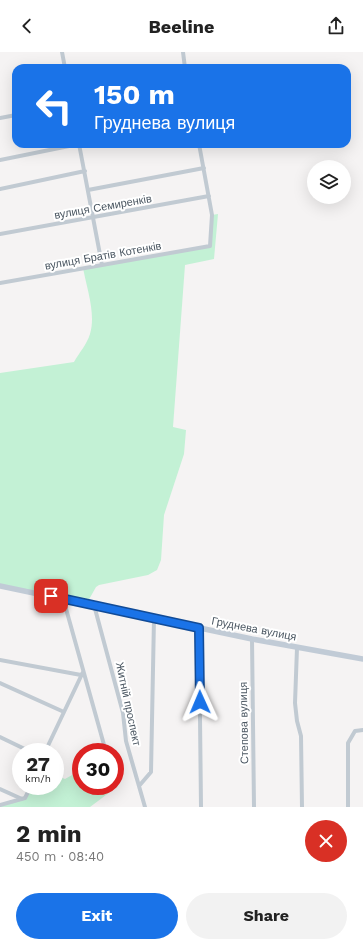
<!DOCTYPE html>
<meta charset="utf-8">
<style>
body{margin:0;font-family:"Work Sans",sans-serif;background:#f2f2f2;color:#222;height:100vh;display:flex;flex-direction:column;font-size:15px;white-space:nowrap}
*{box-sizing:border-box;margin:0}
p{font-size:13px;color:#767676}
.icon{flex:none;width:22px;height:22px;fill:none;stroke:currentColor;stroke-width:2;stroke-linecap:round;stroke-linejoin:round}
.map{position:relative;height:755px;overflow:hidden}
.sheet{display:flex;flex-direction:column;background:#fff;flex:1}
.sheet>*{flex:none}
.top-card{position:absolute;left:12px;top:12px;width:339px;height:84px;border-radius:12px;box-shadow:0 4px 16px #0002;background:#1a73e8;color:#fff;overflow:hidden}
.controls{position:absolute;left:307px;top:108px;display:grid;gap:8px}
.controls a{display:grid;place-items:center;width:44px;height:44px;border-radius:50%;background:#fff;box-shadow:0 4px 16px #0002;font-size:20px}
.speed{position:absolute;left:12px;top:691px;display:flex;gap:8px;font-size:20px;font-weight:700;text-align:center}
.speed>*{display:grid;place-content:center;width:52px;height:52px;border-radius:50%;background:#fff;box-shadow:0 4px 16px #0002;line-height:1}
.speed small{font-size:10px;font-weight:400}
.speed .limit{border:6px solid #d22;background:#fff;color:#111}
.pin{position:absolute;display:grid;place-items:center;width:34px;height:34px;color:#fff;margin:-17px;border-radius:8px;box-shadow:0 2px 6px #0006}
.me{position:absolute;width:44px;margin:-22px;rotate:359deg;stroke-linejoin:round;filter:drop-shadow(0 0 3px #0008)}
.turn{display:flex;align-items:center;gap:14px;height:84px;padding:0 16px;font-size:18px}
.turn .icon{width:52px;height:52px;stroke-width:2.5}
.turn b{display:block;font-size:28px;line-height:34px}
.round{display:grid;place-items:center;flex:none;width:42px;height:42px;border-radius:21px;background:#f2f2f2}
.head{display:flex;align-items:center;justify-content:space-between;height:68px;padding:0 16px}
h1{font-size:24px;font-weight:700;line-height:30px}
.action{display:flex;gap:8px;margin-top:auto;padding:8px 16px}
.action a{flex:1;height:46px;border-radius:24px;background:#1a73e8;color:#fff;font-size:16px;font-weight:700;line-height:46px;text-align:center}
.action a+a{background:#f2f2f2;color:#222}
header{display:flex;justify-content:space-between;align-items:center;height:52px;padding:0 16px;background:#fff;font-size:18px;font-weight:700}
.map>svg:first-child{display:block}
.green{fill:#c3f1d5}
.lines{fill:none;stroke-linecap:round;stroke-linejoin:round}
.street{stroke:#c1cad2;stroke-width:4}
.secondary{stroke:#c1cbd6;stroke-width:5.5}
.route-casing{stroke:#114b97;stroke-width:10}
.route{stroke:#1a73e8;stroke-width:7}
.labels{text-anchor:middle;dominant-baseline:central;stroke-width:4;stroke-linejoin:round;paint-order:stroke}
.street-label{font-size:11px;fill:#4a5661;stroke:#fff}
</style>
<header><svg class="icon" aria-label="back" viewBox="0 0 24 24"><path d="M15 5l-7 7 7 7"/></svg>Beeline<svg class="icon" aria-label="share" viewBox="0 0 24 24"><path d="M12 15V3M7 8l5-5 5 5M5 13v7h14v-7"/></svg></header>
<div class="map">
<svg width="363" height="755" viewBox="0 0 363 755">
<rect width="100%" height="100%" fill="#f5f3f3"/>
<!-- green -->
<path class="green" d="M218,162L214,207L185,213L173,375L186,378L184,402L164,463L161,508L157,518L148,523L99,533L96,535L87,551L0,534V321L74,310C79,301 87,292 90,282C96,262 87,237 83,216L210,194L212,163Z
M81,718V734H115V728L118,731V734L90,755H0V753L25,747L32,734H55V723L65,727Z"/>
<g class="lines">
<!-- street -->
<path class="street" d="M62,0L65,16
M183,0L185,16
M0,66L16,63
M79,92L102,213
M0,108L79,92
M0,137L85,119
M88,138L204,116
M0,182L209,144
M0,231L210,194L212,163L199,92
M63,546L106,700
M94,553L123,661L126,689L145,755
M199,576L201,755
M252,587L254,755
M297,596L295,651L297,669L301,684L302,755
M0,608L81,623
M0,631L64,660
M0,685L31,700
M45,700L83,620
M139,734L151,720L154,566
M0,737L22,747
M0,753L25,746L31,734
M348,755V691L355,679L363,678"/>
<!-- secondary -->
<path class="secondary" d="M0,534L252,587L363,607"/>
</g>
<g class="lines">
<defs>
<path id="route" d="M51,544L199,576L200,650"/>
</defs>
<!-- route casing -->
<use href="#route" class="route-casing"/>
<!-- route -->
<use href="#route" class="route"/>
</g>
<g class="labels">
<!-- street labels -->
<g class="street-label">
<text transform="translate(103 155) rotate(-10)">вулиця Семиренків</text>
<text transform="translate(103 204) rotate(-10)">вулиця Братів Котенків</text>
<text transform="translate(254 577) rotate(11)">Груднева вулиця</text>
<text transform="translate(128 652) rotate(78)">Житній проспект</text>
<text transform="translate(244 671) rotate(-91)">Степова вулиця</text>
</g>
</g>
</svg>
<div class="controls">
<a><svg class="icon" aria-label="layers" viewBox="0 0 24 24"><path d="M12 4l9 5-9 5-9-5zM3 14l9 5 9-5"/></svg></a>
</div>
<div class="speed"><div>27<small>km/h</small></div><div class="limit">30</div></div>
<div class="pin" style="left:51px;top:544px;background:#d93025"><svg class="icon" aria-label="arrive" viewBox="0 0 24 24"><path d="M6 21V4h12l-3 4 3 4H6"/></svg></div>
<svg class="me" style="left:200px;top:650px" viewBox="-20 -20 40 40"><path d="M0-17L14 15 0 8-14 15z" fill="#1a73e8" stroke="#fff" stroke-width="4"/></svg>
<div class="top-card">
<div class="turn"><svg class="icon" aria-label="left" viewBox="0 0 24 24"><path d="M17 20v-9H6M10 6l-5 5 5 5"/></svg><div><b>150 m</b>Груднева вулиця</div></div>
</div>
</div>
<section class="sheet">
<div class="head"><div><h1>2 min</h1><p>450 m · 08:40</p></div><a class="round" style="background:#d93025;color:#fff"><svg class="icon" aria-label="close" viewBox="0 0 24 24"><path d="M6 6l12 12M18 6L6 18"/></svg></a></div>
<div class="action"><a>Exit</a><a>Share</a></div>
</section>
